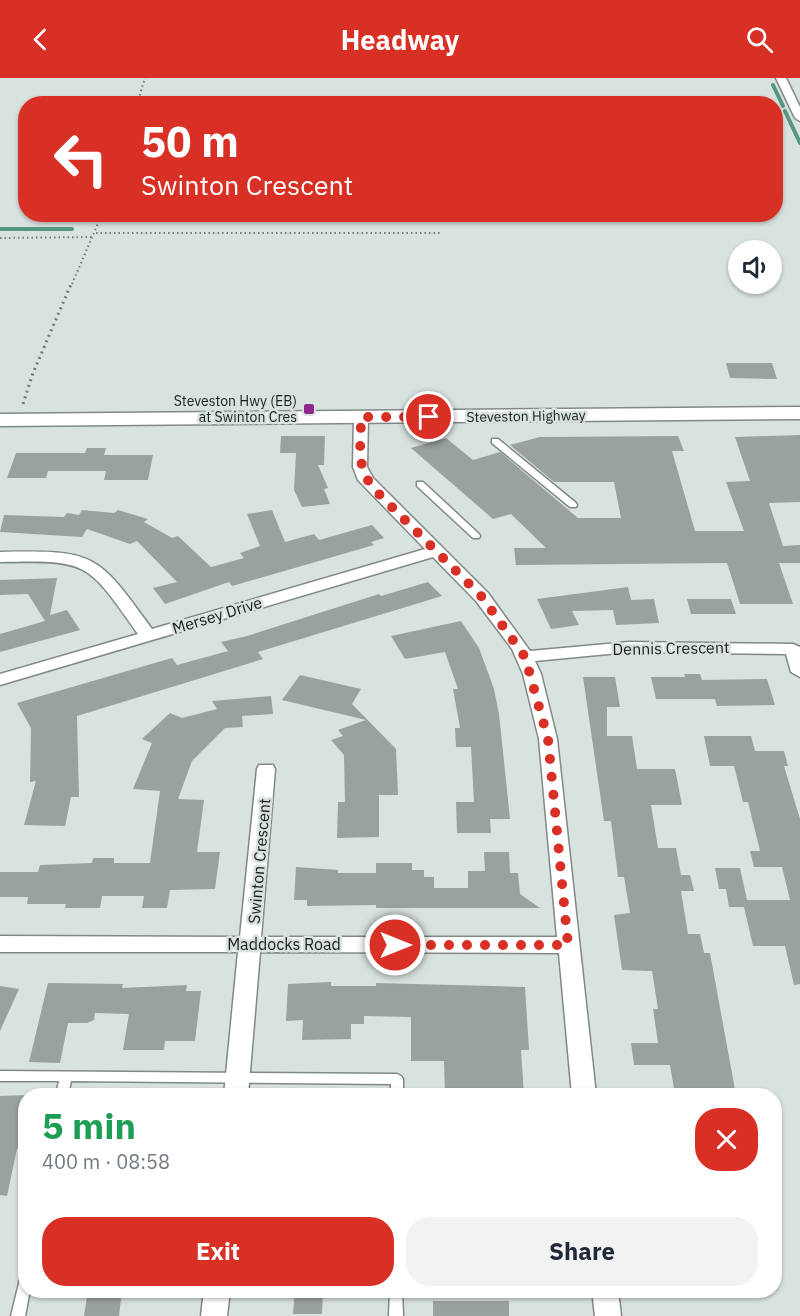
<!DOCTYPE html>
<meta charset="utf-8">
<style>
body{margin:0;font-family:"IBM Plex Sans",sans-serif;background:#f2f2f3;color:#1f2937;height:100vh;display:flex;flex-direction:column;font-size:22px;white-space:nowrap}
*{box-sizing:border-box;margin:0}
p{font-size:20px;color:#747a83}
.icon{flex:none;width:33px;height:33px;fill:none;stroke:currentColor;stroke-width:2;stroke-linecap:round;stroke-linejoin:round}
.map{position:relative;flex:1;overflow:hidden}
.details{position:absolute;left:18px;top:1010px;width:764px;height:210px;display:flex;flex-direction:column;background:#fff;border-radius:24px;box-shadow:0 2px 4px #0004}
.details>*{flex:none}
.banner{position:absolute;left:18px;top:18px;width:765px;height:126px;border-radius:24px;box-shadow:0 2px 4px #0004;background:#d93025;color:#fff;overflow:hidden}
.buttons{position:absolute;left:728px;top:162px;display:grid;gap:12px}
.buttons a{display:grid;place-items:center;width:54px;height:54px;border-radius:50%;background:#fff;box-shadow:0 2px 4px #0004;font-size:30px}
.pin{position:absolute;display:grid;place-items:center;width:51px;height:51px;color:#fff;margin:-26px;border:3px solid #fff;border-radius:50%;box-shadow:0 2px 6px #0007}
.me{position:absolute;width:66px;margin:-33px;rotate:90deg;stroke-linejoin:round;filter:drop-shadow(0 0 4px #0008)}
.turn{display:flex;align-items:center;gap:21px;height:126px;padding:0 24px;font-size:27px}
.turn .icon{width:78px;height:78px;stroke-width:2.5}
.turn b{display:block;font-size:42px;line-height:51px}
.round{display:grid;place-items:center;flex:none;width:63px;height:63px;border-radius:24px;background:#f2f2f3}
.headline{display:flex;align-items:center;justify-content:space-between;height:102px;padding:0 24px}
h1{font-size:36px;font-weight:700;line-height:45px;color:#1e9e55}
.button{display:flex;gap:12px;margin-top:auto;padding:12px 24px}
.button a{flex:1;height:69px;border-radius:24px;background:#d93025;color:#fff;font-size:24px;font-weight:700;line-height:69px;text-align:center}
.button a+a{background:#f2f2f3;color:#1f2937}
header{display:flex;justify-content:space-between;align-items:center;height:78px;padding:0 24px;background:#d93025;color:#fff;font-size:27px;font-weight:700}
.map>svg:first-child{display:block}
.lines{fill:none;stroke-linecap:round;stroke-linejoin:round}
.stream{stroke:#579685;stroke-width:4}
.building{fill:#99a29f}
.lane-casing{stroke:#818986;stroke-width:3}
.street-casing{stroke:#818986;stroke-width:3}
.secondary-casing{stroke:#818986;stroke-width:3}
.path-far1{stroke:#737a78;stroke-width:2;stroke-dasharray:1.5 3;stroke-linecap:butt}
.path{stroke:#737a78;stroke-width:3;stroke-dasharray:2 4;stroke-linecap:butt}
.lane{fill:#fff;fill-rule:evenodd}
.street{fill:#fff;fill-rule:evenodd}
.secondary{fill:#fff;fill-rule:evenodd}
.route{stroke:#d93025;stroke-width:10;stroke-dasharray:0 18}
.poi-dot{fill:#8e288e;stroke:#d8e2df;stroke-width:2}
.labels{text-anchor:middle;dominant-baseline:central;stroke-width:5;stroke-linejoin:round;paint-order:stroke}
.far-poi-label{font-size:14px;fill:#1a1e1d;stroke:#d8e2df;text-anchor:end}
.far-street-label{font-size:14px;fill:#1a1e1d;stroke:#d8e2df}
.street-label{font-size:16px;fill:#1a1e1d;stroke:#d8e2df}
</style>
<header><svg class="icon" aria-label="back" viewBox="0 0 24 24"><path d="M15 5l-7 7 7 7"/></svg>Headway<svg class="icon" aria-label="search" viewBox="0 0 24 24"><circle cx="10" cy="10" r="6"/><path d="M15 15l6 6"/></svg></header>
<div class="map">
<svg width="800" height="1238" viewBox="0 0 800 1238">
<rect width="100%" height="100%" fill="#d8e2df"/>
<g class="lines">
<!-- stream -->
<path class="stream" d="M773,7L783,28
M785,33L800,65
M0,151H72"/>
</g>
<!-- building -->
<path class="building" d="M726,285H772L777,301L730,300Z
M800,357V424L769,425L783,468L800,467V485H779L793,526H740L727,485L516,487L514,470H546L511,436L493,441L411,370L446,360L473,382L500,374L578,440H621L614,404H554L510,367L540,359L678,358L684,373H672L695,453H744L726,404L750,403L735,359Z
M281,358H325L324,387H318L328,410L324,411L330,426L302,429L294,412L296,375H280Z
M87,370H106L104,377H153L148,402H104L106,393H48L46,400H7L16,375H85Z
M82,432L114,435L118,432L148,441L144,444L172,460L178,458L211,489L244,480L240,475L260,468L247,436L272,432L285,464L314,456L319,462L372,447L384,460L371,464L374,467L232,508L229,504L165,526L153,510L177,504L137,463L130,466L87,451L82,459L0,454L4,437L64,439L67,435L79,437Z
M57,500L50,537L67,532L80,552L0,574V556L45,543L28,516L0,517V502Z
M428,504L442,518L258,574L263,581L77,638L79,719H71L65,748L24,747L36,703L30,704L31,650L17,625L172,580L177,587L228,573L221,564L247,558L379,516L381,518Z
M628,509L631,522L654,521L659,545L616,547L613,532L572,533L579,547L551,551L537,521Z
M687,521H731L736,536H691Z
M461,543L479,570L494,611L499,636L510,741H490L491,755H457L456,724H474L471,669H456L455,650H460L453,611H458L445,574L405,581L391,558Z
M684,596H700L702,602L767,601L775,627L717,628L715,621H656L651,599H685Z
M300,597L361,611L352,626L396,671L398,717H379V759L337,760L338,724H345L344,677L331,662L343,658L338,652L366,642L282,622Z
M583,599H615L620,629H607V658H632L637,691H675L682,727H651L658,770H676L681,797H690L694,813H681L688,856H700L704,875H710L736,1017H675L670,987H634L631,965H658L653,931H658L652,893L622,892L614,837L630,835L624,799H618L611,743H604Z
M271,618L273,636L242,638L243,649L225,650L192,683L178,721L204,722L197,774H220L215,811L170,812L167,830H142L144,818H102L100,830H65L66,826H27L28,819H0V794H38L40,787L92,785L93,780H114V785H150L160,713L133,711L152,665L142,661L170,635L182,640L217,631L212,623Z
M704,658H751L755,673H784L788,688H784L800,741V906L794,907L785,868H753L744,829H729L726,811H719L715,790H740L747,822H790L782,789H754L750,773H760L748,724H743L734,688H710Z
M484,774H509L510,795H518L520,816L540,830H376V827L307,828V822H294L296,789L338,792V795H376V785H412V792H424V799H434V810H468V793H485Z
M331,904V908H376V905L525,909L529,972H521L524,1017H445L444,983H411V939L364,938V946H351V961L302,962L303,942L286,943L288,906Z
M48,905L123,906L122,910L187,907L186,913H201L195,963H165L164,972H123L129,936L95,935L94,942L87,945H68L60,985L29,984Z
M0,908L19,911L0,953Z
M26,1017V1040L19,1071H17L7,1118L0,1117V1018Z
M88,1212H122L119,1238H84Z
M295,1212H323L322,1236H293Z
M433,1223H509V1238H433Z"/>
<g class="lines">
<defs>
<path id="lane" d="M492,361H498L576,425L577,427L576,429H570L492,365Z
M417,404H423L479,456L480,458L479,460H473L417,408Z
M0,993L397,996L401,998L403,1001V1017H391V1006L71,1003L68,1017H56L59,1003H0Z
M26,1195V1212H30L25,1238H11L20,1201L21,1197Z
M390,1212H402L403,1238H389Z"/>
<path id="street" d="M776,0H786L800,29V43L795,40Z
M361,335L368,339L367,389L373,400L488,515L530,573L629,564L793,566L800,569V599L791,594L786,576L629,574L535,583L541,596L557,661L596,1017H572L559,875L260,874L248,1017H224L238,874H0V858L240,859L257,691L259,687H273L275,691L261,859H557L539,661L523,596L512,571L476,523L433,479L0,607V596L138,556C87,484 89,482 0,484V474C95,472 97,475 152,551L425,471L358,402L353,389L354,339Z
M204,1212H230L227,1238H201Z
M592,1212H618L621,1238H595Z"/>
<path id="secondary" d="M800,329V341L0,348V336Z"/>
</defs>
<!-- lane casing -->
<use href="#lane" class="lane-casing"/>
<!-- street casing -->
<use href="#street" class="street-casing"/>
<!-- secondary casing -->
<use href="#secondary" class="secondary-casing"/>
<!-- path-far1 -->
<path class="path-far1" d="M137,26L145,0
M96,155H440
M0,160L94,159
M72,206L102,136"/>
<!-- path -->
<path class="path" d="M23,326L33,295L72,204"/>
<!-- lane -->
<use href="#lane" class="lane"/>
<!-- street -->
<use href="#street" class="street"/>
<!-- secondary -->
<use href="#secondary" class="secondary"/>
</g>
<g class="lines">
<!-- route -->
<path class="route" d="M395,867H568L548,661L525,579L482,519L376,413C355,390 361,369 361,339H429"/>
</g>
<!-- markers -->
<rect class="poi-dot" x="303" y="325" width="12" height="12" rx="3"/>
<g class="labels">
<!-- far-poi labels -->
<g class="far-poi-label">
<text x="297" y="323">Steveston Hwy (EB)<tspan x="297" dy="16">at Swinton Cres</tspan></text>
</g>
<!-- far-street labels -->
<g class="far-street-label">
<text transform="translate(526 338) rotate(-1)">Steveston Highway</text>
</g>
<!-- street labels -->
<g class="street-label">
<text transform="translate(217 537) rotate(-17)">Mersey Drive</text>
<text transform="translate(671 570) rotate(-1)">Dennis Crescent</text>
<text transform="translate(259 783) rotate(-85)">Swinton Crescent</text>
<text x="284" y="866">Maddocks Road</text>
</g>
</g>
</svg>
<div class="buttons">
<a><svg class="icon" aria-label="sound" viewBox="0 0 24 24"><path d="M4 9h4l5-4v14l-5-4H4zM17 9q2 3 0 6"/></svg></a>
</div>
<div class="pin" style="left:429px;top:339px;background:#d93025"><svg class="icon" aria-label="arrive" viewBox="0 0 24 24"><path d="M6 21V4h12l-3 4 3 4H6"/></svg></div>
<svg class="me" style="left:395px;top:867px" viewBox="-20 -20 40 40"><circle r="17" fill="#d93025" stroke="#fff" stroke-width="3"/><path d="M0-11L8 9 0 5-8 9z" fill="#fff"/></svg>
<div class="banner">
<div class="turn"><svg class="icon" aria-label="left" viewBox="0 0 24 24"><path d="M17 20v-9H6M10 6l-5 5 5 5"/></svg><div><b>50 m</b>Swinton Crescent</div></div>
</div>
<section class="details">
<div class="headline"><div><h1>5 min</h1><p>400 m · 08:58</p></div><a class="round" style="background:#d93025;color:#fff"><svg class="icon" aria-label="close" viewBox="0 0 24 24"><path d="M6 6l12 12M18 6L6 18"/></svg></a></div>
<div class="button"><a>Exit</a><a>Share</a></div>
</section>
</div>
